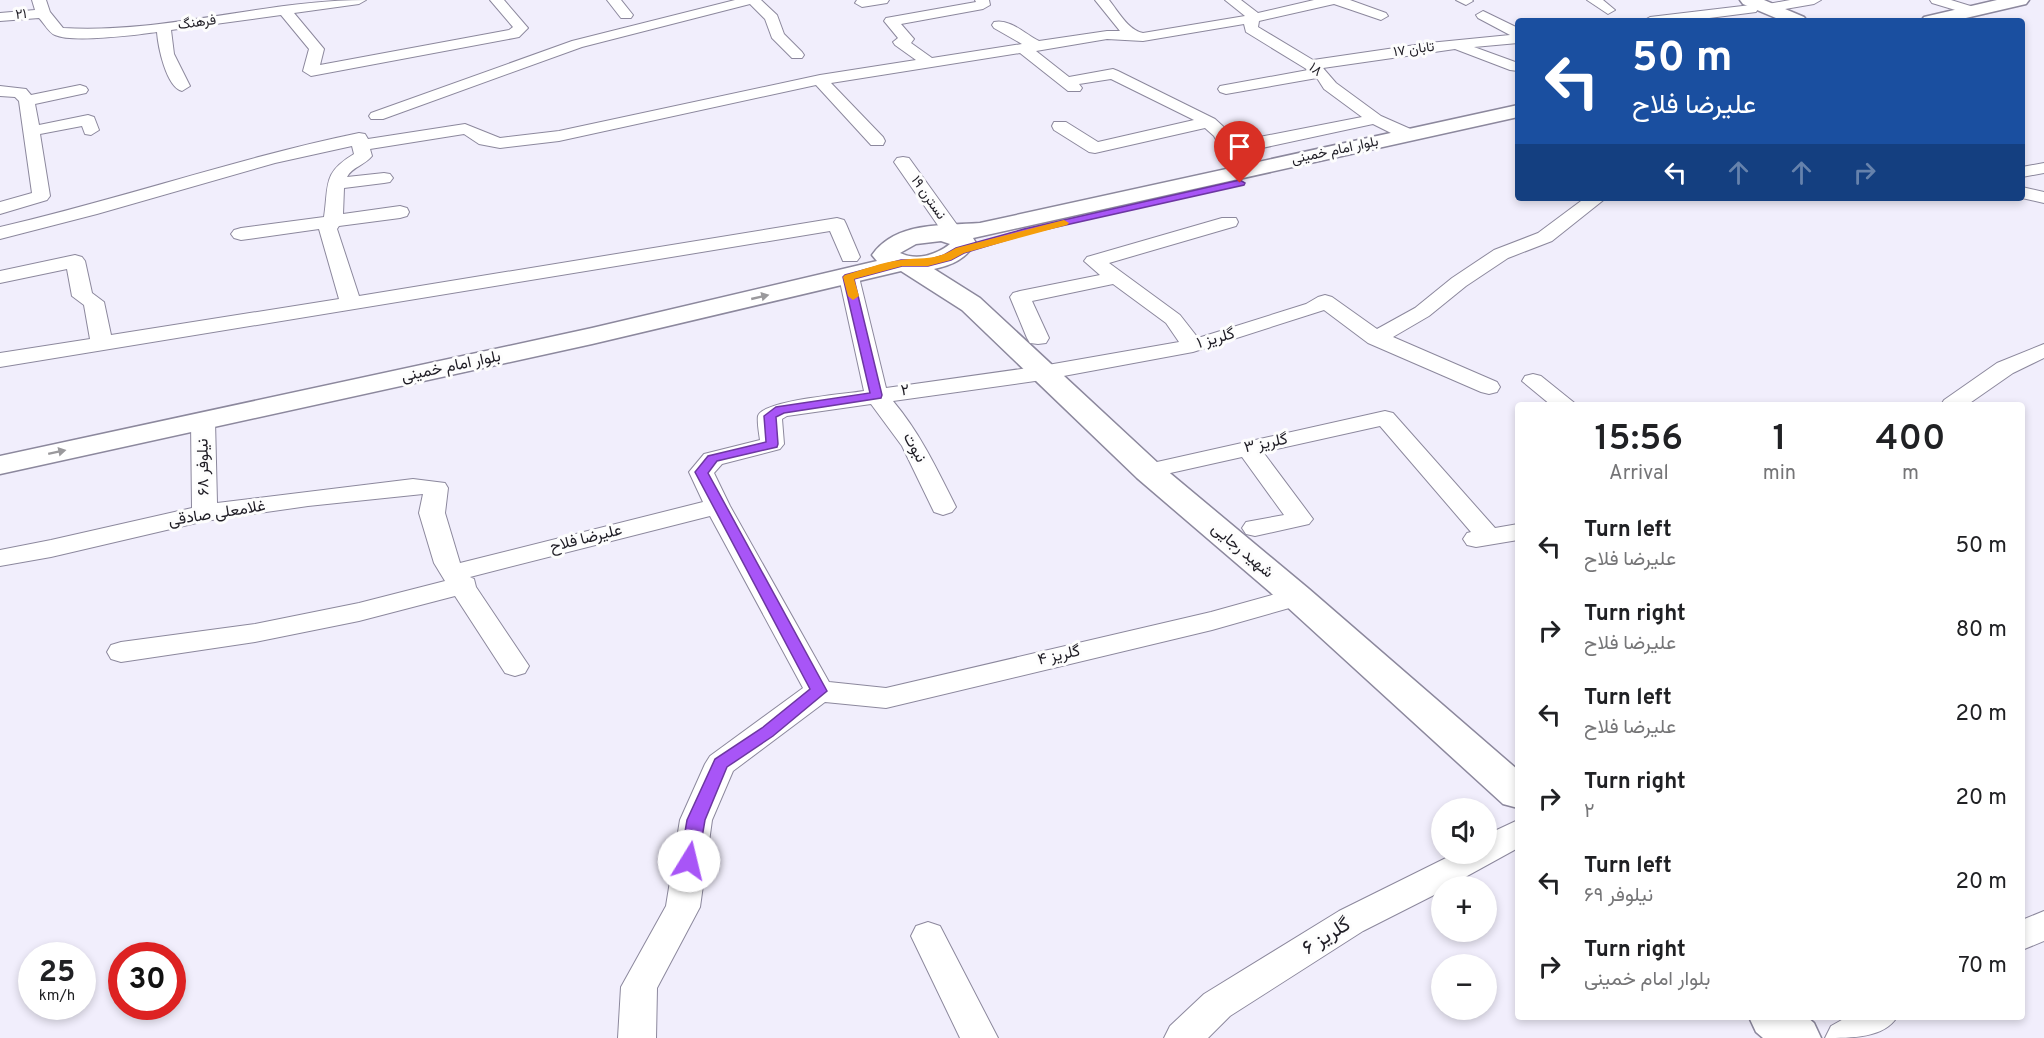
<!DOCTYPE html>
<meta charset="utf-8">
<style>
body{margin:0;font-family:Overpass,Vazirmatn,sans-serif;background:#f6f6f6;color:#202124;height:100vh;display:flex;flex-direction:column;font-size:22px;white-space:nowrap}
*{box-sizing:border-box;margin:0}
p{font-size:20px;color:#757577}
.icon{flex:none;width:33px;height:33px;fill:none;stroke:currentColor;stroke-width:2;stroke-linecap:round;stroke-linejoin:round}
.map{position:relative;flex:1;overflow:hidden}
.drawer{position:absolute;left:1515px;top:402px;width:510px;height:618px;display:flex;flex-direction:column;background:#fff;border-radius:6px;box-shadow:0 3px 9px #0003}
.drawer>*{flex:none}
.top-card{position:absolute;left:1515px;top:18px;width:510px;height:183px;border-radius:6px;box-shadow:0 3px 9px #0003;background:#1a4fa0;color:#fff;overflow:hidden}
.controls{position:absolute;left:1431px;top:798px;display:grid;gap:12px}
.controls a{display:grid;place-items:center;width:66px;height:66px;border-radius:50%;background:#fff;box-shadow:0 3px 9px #0003;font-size:30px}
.speed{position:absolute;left:18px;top:942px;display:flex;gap:12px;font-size:30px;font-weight:700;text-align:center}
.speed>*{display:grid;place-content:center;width:78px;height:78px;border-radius:50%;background:#fff;box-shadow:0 3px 9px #0003;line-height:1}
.speed small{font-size:15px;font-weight:400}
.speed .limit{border:9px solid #d22;background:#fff;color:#111}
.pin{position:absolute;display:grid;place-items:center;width:51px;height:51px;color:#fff;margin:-62px -26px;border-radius:50% 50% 50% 0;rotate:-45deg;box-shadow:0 0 6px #0007}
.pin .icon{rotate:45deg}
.me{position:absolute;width:66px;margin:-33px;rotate:9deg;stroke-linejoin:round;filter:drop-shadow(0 0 4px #0008)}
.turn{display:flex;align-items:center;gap:21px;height:126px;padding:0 18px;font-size:27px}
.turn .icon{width:78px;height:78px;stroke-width:2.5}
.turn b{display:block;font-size:42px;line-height:51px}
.lanes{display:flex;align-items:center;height:57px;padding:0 18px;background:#0003;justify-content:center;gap:30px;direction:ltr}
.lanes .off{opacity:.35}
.eta{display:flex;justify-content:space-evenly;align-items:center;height:102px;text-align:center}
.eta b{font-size:36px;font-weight:600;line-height:42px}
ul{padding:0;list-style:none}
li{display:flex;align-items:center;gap:18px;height:84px;padding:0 18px}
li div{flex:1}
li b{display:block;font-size:22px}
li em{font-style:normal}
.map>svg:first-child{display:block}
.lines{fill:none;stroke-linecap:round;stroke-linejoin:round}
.street-casing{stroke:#8c889d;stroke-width:2}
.secondary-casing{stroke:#8c889d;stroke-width:3}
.street{fill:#fff;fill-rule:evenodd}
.secondary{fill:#fff;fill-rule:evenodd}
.oneway{fill:#9a999c}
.route{fill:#a855f7;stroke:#6d37a1;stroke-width:1.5}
.slow{fill:#f59e0b}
.labels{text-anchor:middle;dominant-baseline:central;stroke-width:6;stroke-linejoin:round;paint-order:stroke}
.far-street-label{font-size:14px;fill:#1e1c24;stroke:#fdfdfd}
.street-label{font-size:16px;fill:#1e1c24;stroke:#fdfdfd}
.near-street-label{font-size:20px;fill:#1e1c24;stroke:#fdfdfd}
</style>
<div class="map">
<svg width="2044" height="1038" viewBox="0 0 2044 1038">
<rect width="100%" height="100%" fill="#f1eefc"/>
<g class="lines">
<defs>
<path id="street" d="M32,0H46L50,12L63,28C165,34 265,0 366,0L359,4L294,13L324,49L320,65L509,30L513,27L490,0H504L528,28L519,37L514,38L311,76L303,71L309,49L281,15L171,30L174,54L190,86L182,91C166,87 158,46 157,32C137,35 72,43 55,35C49,33 44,23 39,18L0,21V13L35,10Z
M607,0H621L633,15L631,18H621Z
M735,0H761L777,15L784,34L802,52L804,55L802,58H792L772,38L765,19L750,4L582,47L383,119H371L369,116L371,113L572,41Z
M857,0H889L887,3L862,7L855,3Z
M975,0H989L990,5L983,9L901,24L914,39L911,43L932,58L1022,44L994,28L992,25L994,22C1010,18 1026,35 1039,41L1107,31H1120L1095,0H1109C1118,11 1128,30 1143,33L1245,16L1225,0H1241L1258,13L1314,0H1350L1386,13L1388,16L1381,20L1334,4L1259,21L1258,27L1313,60L1429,43L1510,35L1478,18L1476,15L1483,11L1518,28V43L1474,47L1518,63V71L1510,70L1455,49L1323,68L1336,83L1381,116L1415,131L1417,135L1415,139H1403L1373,124L1239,153L1222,151L1214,136L1205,128L1095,153L1089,152L1054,130L1052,126L1054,122H1066L1098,142L1194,120L1111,79L1079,84L1082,88L1080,91H1068L1020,53L831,83L883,137L885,141L883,145H871L816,85L559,141L500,148L479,144L464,134L370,149L372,156C365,165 352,167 347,177L384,173L390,174L393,178L390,182L384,183L344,188L343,214L400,206L407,208L409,212L407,216L400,218L339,226L337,229L359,296L837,218L844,220L846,224L860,257L857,261H843L830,231L0,367V353L90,339L84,305L72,296L67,269L0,283V271L75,255L82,257L85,261L92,293L104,302L111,335L339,299L319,229L241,240L234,238L231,234L234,230L241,228L324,217C329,185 322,173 354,154L352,146L275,163L97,214L0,239V227C121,199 238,158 359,133L365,134L368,139L465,124L500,138L559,131L820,75L916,60L895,45L893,42L898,38L884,21L886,18L976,2ZM1244,24L1246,32L1308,70L1220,86L1218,89L1220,92L1226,94L1317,78L1324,89L1362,117L1234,142L1227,130L1215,119L1118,71L1113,69L1069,77L1036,51L1107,39L1143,41Z
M1456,0H1472L1473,1L1466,5Z
M1587,0H1603L1615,10L1608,14Z
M1790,0H1821L1814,4L1768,12L1761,8L1763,5Z
M1930,0H1951L1977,8L1979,11L1972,15L1932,3Z
M1751,5L1758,9L1756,12L1686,21H1643L1650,17Z
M80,85L86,87L88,90L86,93L35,104L39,125L88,115L94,117L99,130L91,135L85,134L82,126L40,134L50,196L47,200L0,214V202L32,193L19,101L15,97L0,96V86L26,89L31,95Z
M903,157L909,158L960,229L963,233L960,237H946L894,162L897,158Z
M2044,163V173L2022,177V167Z
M2022,187L2044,192V203L2022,198Z
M1585,198H1606L1552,241L1508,258L1466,286L1429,316L1393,337L1497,382L1500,387L1497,392L1489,394L1481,392L1368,343L1324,310L1193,352L1042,380L893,401C920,433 937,469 956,507L952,512L943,515L934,512L902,446L871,404L787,416L782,419L784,444L780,449L722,464L714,473L730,506L829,682L886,688L1211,612L1297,588L1307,591L1311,597L1307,603L1212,630L886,708L825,702L733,771L712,820L700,907L657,988L656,1038H618L621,987L666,906L680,820L705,764L710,756L803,688L710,516L470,577L474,579L476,587L529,666L525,673L515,676L505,673L455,596L359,621L255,642L121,662L111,659L107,652L111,645L121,642L255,624L359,603L445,581L434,563L419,513L423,494L308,506L205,521L51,557L0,566V550L51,540L192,508L191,421L195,416L203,414L211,416L215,421L217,503L413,479L445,483L448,488L445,513L460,563L703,502L689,472L704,454L760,440C759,433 757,422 758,416C763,400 847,394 864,391L839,277L842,273H856L859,277L886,388L1042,366L1179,342L1166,323L1113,284L1032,301L1049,338L1046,343L1038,344L1030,343L1027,338L1010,297L1013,293L1020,291L1100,275L1084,261L1087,257L1222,218H1236L1238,222L1236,226L1109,263L1180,315L1198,338L1306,304L1318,297L1325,295L1332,297L1377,329L1415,308L1452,278L1494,250L1538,233Z
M2044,344V358L2013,373L1967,405H1941L1944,400L1997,363Z
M1533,374L1541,376L1577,405H1551L1522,381L1525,376Z
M1385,411L1393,413L1495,528L1518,524V540L1476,547L1467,545L1463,539L1467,533L1471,532L1380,426L1263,452L1313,519L1309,524L1255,536L1246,534L1242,528L1246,522L1284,515L1242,457L1148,478L1139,476L1136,471L1139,466L1148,464Z
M1518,820V848L1449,886H1442V891L1363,931L1230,1016L1208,1038H1164L1170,1026L1204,994L1339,911L1454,854H1486V835Z
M2044,911V941L2022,950V920Z
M928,922L940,926L998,1038H960L911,936L916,926Z
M1847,1017H1897C1884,1038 1852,1038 1825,1038L1831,1026Z"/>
<path id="secondary" d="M1740,0H1764L1804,17L1807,21H1783L1743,4Z
M1997,0H2029L2026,4L1953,21H1921L1924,17Z
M1518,105V117L973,238L976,243C965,259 953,265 934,269L980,298L1159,464L1309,589L1518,770V808L1503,804L1285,605L1137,478L962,310L901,271L592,344L0,474V456L592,328L877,261L872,255C896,221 943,226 980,223ZM941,241L950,244C936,255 917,261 900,253L916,244Z
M1749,1017H1807L1814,1023L1821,1038H1763L1756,1032Z"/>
</defs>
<!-- street casing -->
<use href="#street" class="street-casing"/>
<!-- secondary casing -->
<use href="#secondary" class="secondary-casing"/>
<!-- street -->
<use href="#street" class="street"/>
<!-- secondary -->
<use href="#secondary" class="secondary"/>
</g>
<!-- one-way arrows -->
<defs><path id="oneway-solid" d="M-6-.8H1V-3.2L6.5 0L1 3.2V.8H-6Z" transform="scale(1.5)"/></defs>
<g class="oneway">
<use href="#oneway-solid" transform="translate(760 297) rotate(-13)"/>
<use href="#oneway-solid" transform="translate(57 452) rotate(-12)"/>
</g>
<!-- route -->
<path class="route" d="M1240,180L1245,183L1244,185L1030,233L964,253L951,260L928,266H902L854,279L882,395L881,398L784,413L776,417L778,444L777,447L717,461L708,473L827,691L773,736L727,767L705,820L698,861L696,866L689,868L683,866L680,861L687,820L715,759L762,728L810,689L695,472L708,456L766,442L764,416L776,407L870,393L843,277L845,275L901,260H928L944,255L956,248L1024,229Z"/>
<!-- slow -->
<path class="slow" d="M1064,220L1069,223L1067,225L964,253L951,260L928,266H902L854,279L859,296L853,300L848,296L843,277L845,275C863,270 882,262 901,260C924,257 935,261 956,248Z"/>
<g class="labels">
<!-- far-street labels -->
<g class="far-street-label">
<text transform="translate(21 15) rotate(-5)">۲۱</text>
<text transform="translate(197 23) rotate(-8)">فرهنگ</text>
<text transform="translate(1414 50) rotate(-8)">تابان ۱۷</text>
<text transform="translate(1315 70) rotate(39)">۱۸</text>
<text transform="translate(1335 151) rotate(-12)">بلوار امام خمینی</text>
<text transform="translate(928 198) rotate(55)">نسترن ۱۹</text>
</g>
<!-- street labels -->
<g class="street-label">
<text transform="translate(1216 339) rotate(-16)">گلریز ۱</text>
<text transform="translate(451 367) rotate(-12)">بلوار امام خمینی</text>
<text transform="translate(905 391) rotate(-8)">۲</text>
<text transform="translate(1266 444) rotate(-12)">گلریز ۳</text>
<text transform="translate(914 448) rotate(61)">نبوت</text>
<text transform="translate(204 467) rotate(-91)">نیلوفر ۶۸</text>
<text transform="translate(217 514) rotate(-9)">غلامعلی صادقی</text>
<text transform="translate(586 539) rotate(-14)">علیرضا فلاح</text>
<text transform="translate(1242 551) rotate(40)">شهید رجایی</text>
<text transform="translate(1059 656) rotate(-13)">گلریز ۴</text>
</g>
<!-- near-street labels -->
<g class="near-street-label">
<text transform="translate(1327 937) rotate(-32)">گلریز ۶</text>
</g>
</g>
</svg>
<div class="controls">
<a><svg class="icon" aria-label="sound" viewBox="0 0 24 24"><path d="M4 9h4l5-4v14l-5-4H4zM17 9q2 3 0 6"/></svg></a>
<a>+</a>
<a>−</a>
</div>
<div class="speed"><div>25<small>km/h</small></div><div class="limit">30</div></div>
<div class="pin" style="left:1240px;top:183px;background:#d93025"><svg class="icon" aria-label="arrive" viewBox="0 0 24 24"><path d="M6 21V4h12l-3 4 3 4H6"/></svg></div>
<svg class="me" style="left:689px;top:861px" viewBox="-20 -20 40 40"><circle r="19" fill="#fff"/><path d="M0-13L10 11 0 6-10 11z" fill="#a855f7"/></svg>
<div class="top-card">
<div class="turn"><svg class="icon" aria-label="left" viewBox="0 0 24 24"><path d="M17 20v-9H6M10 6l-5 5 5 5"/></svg><div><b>50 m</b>علیرضا فلاح</div></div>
<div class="lanes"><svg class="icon" aria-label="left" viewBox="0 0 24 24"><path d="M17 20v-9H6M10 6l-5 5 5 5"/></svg><svg class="icon off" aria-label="ahead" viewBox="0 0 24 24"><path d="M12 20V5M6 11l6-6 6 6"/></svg><svg class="icon off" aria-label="ahead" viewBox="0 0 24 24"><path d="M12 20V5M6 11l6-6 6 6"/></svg><svg class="icon off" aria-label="right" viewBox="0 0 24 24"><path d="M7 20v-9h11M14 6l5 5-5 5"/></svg></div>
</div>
<section class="drawer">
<div class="eta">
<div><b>15:56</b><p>Arrival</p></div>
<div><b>1</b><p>min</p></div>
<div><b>400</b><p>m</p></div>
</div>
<ul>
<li><svg class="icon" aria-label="left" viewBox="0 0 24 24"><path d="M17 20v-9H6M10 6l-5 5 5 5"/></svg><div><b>Turn left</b><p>علیرضا فلاح</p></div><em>50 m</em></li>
<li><svg class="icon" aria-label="right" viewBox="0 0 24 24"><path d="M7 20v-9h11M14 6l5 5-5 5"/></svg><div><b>Turn right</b><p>علیرضا فلاح</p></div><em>80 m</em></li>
<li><svg class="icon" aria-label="left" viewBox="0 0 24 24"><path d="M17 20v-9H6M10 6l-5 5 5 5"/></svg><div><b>Turn left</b><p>علیرضا فلاح</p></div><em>20 m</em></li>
<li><svg class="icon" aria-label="right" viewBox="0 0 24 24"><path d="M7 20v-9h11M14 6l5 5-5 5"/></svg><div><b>Turn right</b><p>۲</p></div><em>20 m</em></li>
<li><svg class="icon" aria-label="left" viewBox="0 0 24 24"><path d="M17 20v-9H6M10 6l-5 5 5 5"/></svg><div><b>Turn left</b><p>نیلوفر ۶۹</p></div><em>20 m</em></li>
<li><svg class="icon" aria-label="right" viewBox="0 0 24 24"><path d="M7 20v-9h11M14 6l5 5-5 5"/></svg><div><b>Turn right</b><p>بلوار امام خمینی</p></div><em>70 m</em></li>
</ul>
</section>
</div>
